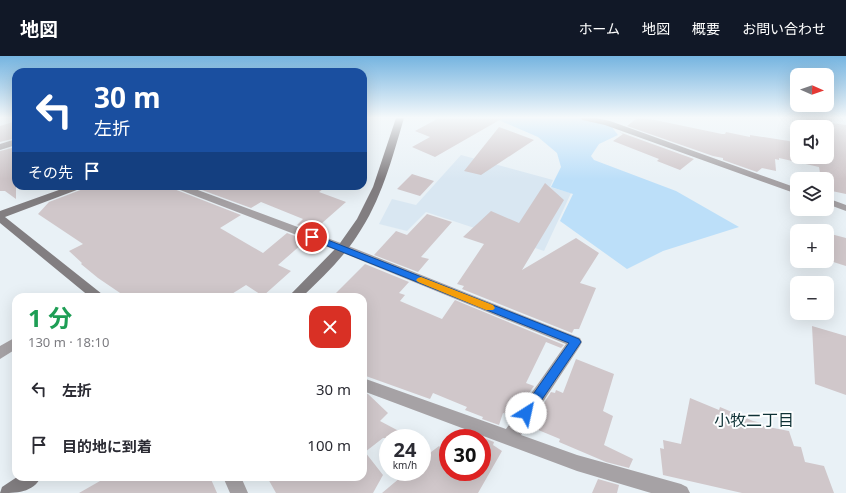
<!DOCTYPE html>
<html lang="ja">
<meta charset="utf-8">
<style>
body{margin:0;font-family:"Noto Sans","Noto Sans JP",sans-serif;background:#f2f2f3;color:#2b2b33;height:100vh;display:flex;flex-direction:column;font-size:15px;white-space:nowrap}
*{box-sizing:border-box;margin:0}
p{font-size:13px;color:#7c7c81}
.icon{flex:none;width:22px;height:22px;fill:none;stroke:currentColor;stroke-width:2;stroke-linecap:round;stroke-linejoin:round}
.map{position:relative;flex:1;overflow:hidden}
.sheet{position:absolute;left:12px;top:237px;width:355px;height:188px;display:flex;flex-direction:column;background:#fff;border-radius:12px;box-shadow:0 4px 16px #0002}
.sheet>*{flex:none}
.top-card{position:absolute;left:12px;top:12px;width:355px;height:122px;border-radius:12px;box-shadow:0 4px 16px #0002;background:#1a4fa0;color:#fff;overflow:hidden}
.needle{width:26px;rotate:92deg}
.fabs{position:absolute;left:790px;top:12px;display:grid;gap:8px}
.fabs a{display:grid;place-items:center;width:44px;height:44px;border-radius:8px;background:#fff;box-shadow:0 4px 16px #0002;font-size:20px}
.speed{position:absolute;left:379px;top:373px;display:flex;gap:8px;font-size:20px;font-weight:700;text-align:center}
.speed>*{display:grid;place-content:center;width:52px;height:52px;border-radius:50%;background:#fff;box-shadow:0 4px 16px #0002;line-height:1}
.speed small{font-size:10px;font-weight:400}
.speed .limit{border:6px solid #d22;background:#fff;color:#111}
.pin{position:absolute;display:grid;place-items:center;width:34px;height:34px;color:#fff;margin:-17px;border:2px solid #fff;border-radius:50%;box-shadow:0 1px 4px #0007}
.me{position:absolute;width:44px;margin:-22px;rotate:35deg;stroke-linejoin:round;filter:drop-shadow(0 0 3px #0008)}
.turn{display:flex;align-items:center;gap:14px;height:84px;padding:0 16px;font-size:18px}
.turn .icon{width:52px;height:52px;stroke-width:2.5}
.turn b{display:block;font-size:28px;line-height:34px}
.then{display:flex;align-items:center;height:38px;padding:0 16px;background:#0003;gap:8px;font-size:15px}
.round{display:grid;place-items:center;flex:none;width:42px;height:42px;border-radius:12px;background:#f2f2f3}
.head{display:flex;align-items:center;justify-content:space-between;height:68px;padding:0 16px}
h1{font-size:24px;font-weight:700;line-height:30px;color:#1e9e55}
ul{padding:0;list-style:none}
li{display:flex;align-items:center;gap:12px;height:56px;padding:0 16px}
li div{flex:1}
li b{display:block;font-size:15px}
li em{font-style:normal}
header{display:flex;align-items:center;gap:24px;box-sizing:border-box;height:56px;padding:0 20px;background:#111827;color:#fff}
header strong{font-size:19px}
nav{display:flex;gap:22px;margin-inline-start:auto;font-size:14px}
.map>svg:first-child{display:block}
.built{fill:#d9e7f2}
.green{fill:#bcdff9}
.building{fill:#d0c7ca;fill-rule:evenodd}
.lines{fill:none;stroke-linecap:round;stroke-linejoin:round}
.street{fill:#a6a2a5;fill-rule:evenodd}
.secondary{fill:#827e81;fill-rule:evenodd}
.route{fill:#1a73e8;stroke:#114b97}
.slow{fill:#f59e0b}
.labels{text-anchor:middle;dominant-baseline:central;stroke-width:4;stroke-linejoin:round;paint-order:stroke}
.near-neighbourhood-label{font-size:16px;fill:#0e3135;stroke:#fbfdfe}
</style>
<header>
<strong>地図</strong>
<nav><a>ホーム</a><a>地図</a><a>概要</a><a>お問い合わせ</a></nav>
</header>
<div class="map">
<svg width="846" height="437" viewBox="0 0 846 437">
<rect width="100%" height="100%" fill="#e9f1f6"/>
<!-- built -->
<path class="built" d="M461,99L553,124L550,131L571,137L544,195L426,156L407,175L379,168L392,143L416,149Z"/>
<!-- green -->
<path class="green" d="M494,62H581L611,70L618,79L599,88L591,100L594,104L676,135L739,171L663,195L627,213L560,165L573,138L551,131L561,111L557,97L538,81Z"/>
<!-- building -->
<path class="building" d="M443,62H503L435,101L412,91L430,81L415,75L437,63Z
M637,62L655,64L722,78H725L726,76L750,81V79L795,86L792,65L795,66L794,64L807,66L806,62H831L832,67L846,69V138L827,134V123H821L819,111L779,102V104L775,103L776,115L762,112L757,116L723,104V102L713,100L627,70ZM797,71H827V101H797Z
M16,65V82L0,86V70Z
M499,71L534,84L481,119L464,115Z
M619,76L694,103L680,114L657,105L659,103L613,85L623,78Z
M16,91V143L5,135H0V95Z
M412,118L434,125L420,140L397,133Z
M545,127L564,144L522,214L576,182L599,197L580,227L596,232L579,273H574L572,277L462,233L464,230L457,228L484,188L463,181L491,155L519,167Z
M86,130H172L174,133L241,159L220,172L263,197L287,177L303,183L299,187L302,188L278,209L291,215L263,240L246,229L227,241H126L98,222L81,208L82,207L69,195L83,188L38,158L49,146L83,133Z
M191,130H327L319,136L346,146L313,175L297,169L303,163L261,146L251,152Z
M427,158L452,166L421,201L429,203L418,216L374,199L396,175L407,179Z
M827,177L846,182V210L827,204Z
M365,208L409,226L399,237L405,239L400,245L442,263L455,244L564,289L561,292L546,286L526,327L534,330L513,360L503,357L499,369L482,363L483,361L465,354L467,351L433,337L430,343L363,319V241H332Z
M812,270L846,280V339L815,328Z
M576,303L614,318L603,355L613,360L604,389L633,403L629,412L606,406L559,386L560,383L531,371L533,367H531L551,336L555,337L556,334L563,337Z
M363,337L368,338L388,357L380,365L412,382H383L365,396L383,419L373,437H276L267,421H363Z
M690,342L719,354L720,351L753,365L762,367L763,370L789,375L794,390L801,391L805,406L824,410L834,437H742L663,419L660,392L664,393L663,384L681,388Z
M472,377L494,386L493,389L502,395L478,437H382L407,416H422V403L439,390L448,399V416H482V382H469Z
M107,421H210L217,437H79Z
M598,423L619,429L617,437H592Z"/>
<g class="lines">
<!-- street -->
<path class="street" d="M581,62H596L610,65L797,132V138L605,69L582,64Z
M16,83V89L0,94V88Z
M173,130H187L346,189L580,282L582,286L580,290L521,379L577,399L681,428L687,431L690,437H651L577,415L363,335V322L506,373L566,288L338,195L175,132Z
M827,142L846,149V155L827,148Z
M16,281V293L0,303V290Z
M223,421H241L248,437H230Z"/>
<!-- secondary -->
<path class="secondary" d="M396,62H404C392,103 381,145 357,180C342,203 322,222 302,241H288L338,190L357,163L373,131Z
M70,130H84L82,132L5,161L102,238L104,241H90L0,167V155Z
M17,421H41C33,437 16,437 0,437L2,431Z"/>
</g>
<!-- sky -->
<linearGradient id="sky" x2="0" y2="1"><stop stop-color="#75b4e0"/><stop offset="0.5" stop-color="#f5f9fb"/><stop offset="1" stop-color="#f5f9fb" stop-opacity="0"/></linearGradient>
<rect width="846" height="123" fill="url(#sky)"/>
<!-- route -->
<path class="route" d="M310,179H315L579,283L581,286L530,361L526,363L522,361L520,357L522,354L569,287L310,183L308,181Z"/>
<!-- slow -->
<path class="slow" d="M421,221L493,249L495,252L493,254H486L418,226L416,224L418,222Z"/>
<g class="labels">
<!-- near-neighbourhood labels -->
<g class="near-neighbourhood-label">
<text x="754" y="364">小牧二丁目</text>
</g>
</g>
</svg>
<div class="fabs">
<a><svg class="needle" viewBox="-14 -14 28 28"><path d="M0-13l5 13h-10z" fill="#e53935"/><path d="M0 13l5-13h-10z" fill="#7c7c81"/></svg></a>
<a><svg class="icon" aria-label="sound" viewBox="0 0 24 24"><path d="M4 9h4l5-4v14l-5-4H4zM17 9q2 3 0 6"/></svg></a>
<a><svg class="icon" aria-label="layers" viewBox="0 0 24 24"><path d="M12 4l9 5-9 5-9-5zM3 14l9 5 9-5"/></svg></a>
<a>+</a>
<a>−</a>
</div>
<div class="speed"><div>24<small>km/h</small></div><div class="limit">30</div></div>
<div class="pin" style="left:312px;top:181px;background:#d93025"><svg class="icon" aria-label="arrive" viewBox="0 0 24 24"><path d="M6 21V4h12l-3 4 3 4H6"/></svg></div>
<svg class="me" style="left:526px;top:357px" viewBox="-20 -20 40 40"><circle r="19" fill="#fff"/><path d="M0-13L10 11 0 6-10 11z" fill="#1a73e8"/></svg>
<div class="top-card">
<div class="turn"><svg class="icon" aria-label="left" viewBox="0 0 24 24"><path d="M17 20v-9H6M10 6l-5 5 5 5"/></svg><div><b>30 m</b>左折</div></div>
<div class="then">その先<svg class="icon" aria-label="arrive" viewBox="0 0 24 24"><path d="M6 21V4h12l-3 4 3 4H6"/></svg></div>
</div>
<section class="sheet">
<div class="head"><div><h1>1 分</h1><p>130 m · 18:10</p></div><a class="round" style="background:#d93025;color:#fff"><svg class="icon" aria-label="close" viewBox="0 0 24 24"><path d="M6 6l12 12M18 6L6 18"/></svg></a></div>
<ul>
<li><svg class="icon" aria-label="left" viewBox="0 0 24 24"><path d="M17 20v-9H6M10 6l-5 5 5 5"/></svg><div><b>左折</b></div><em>30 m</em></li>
<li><svg class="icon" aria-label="arrive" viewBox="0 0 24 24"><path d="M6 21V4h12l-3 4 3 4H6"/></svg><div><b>目的地に到着</b></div><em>100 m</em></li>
</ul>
</section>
</div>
